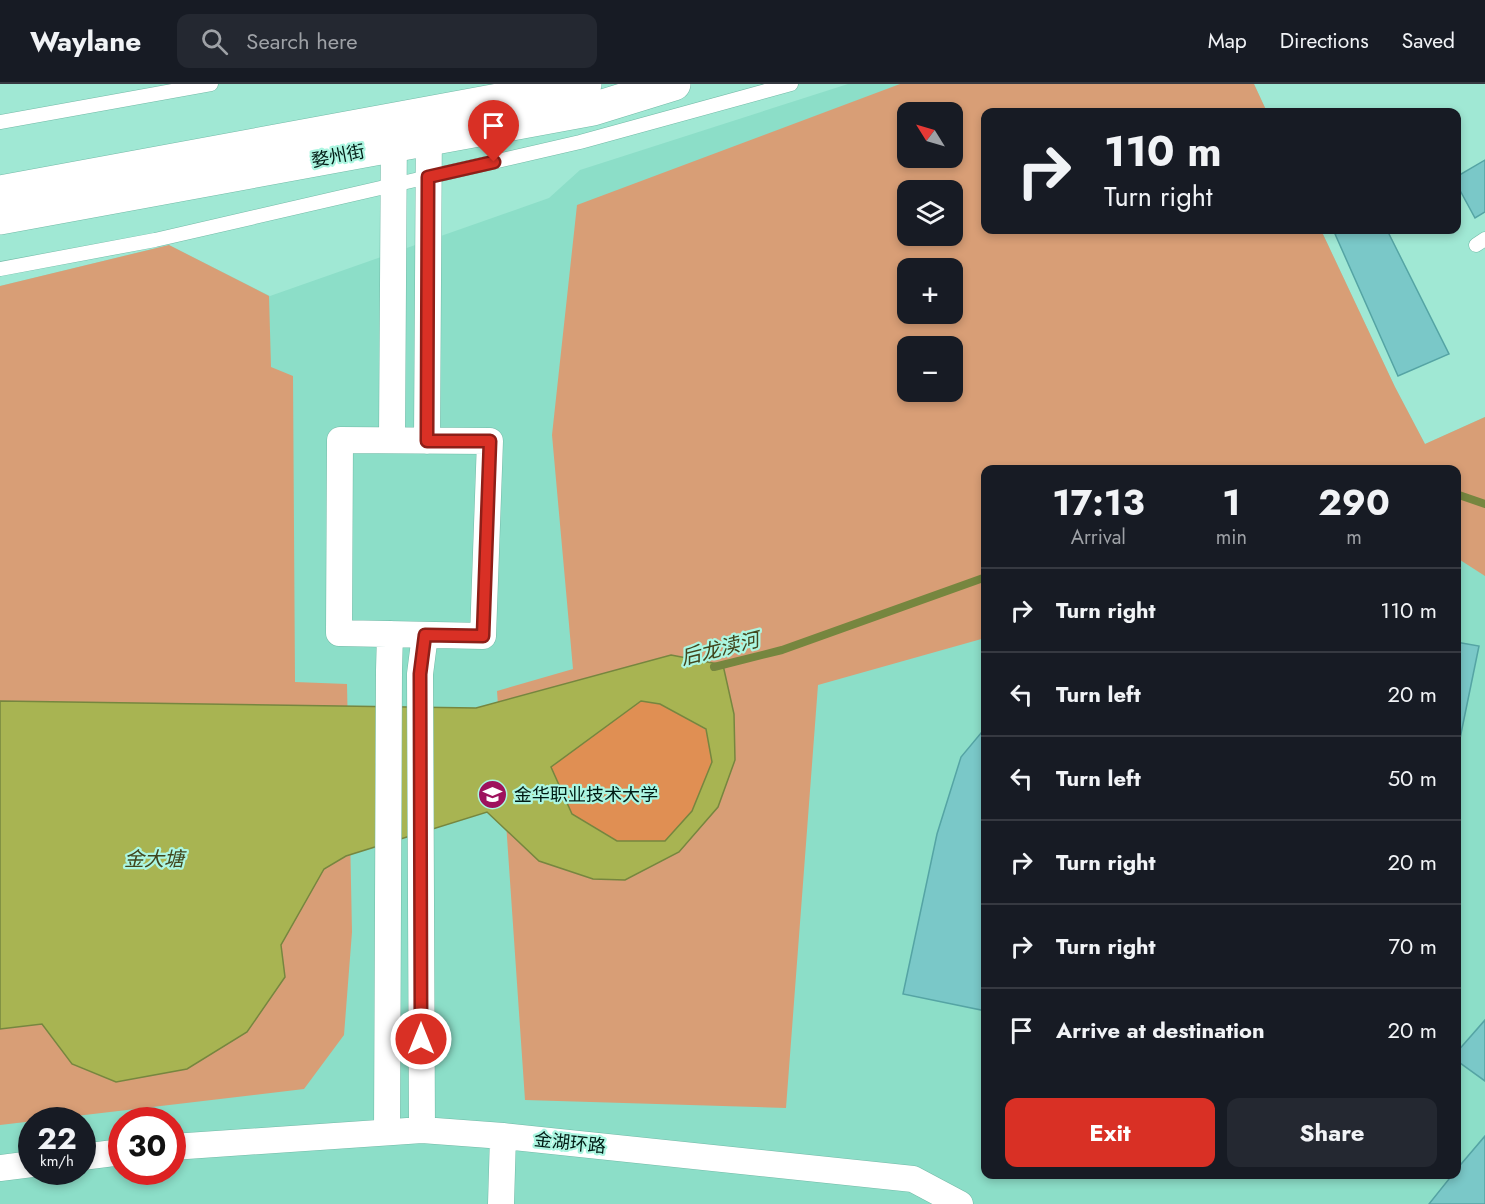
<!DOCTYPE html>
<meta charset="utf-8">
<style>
body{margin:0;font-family:Jost,"Noto Sans SC",sans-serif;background:#242831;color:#f1f3f6;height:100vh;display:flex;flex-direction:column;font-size:22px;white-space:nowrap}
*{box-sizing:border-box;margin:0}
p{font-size:20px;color:#9ea1a6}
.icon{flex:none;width:33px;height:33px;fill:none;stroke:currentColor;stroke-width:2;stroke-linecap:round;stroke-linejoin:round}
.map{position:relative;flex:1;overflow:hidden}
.details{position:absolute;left:981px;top:381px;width:480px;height:714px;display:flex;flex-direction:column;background:#171b24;border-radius:12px;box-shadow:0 3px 9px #0003}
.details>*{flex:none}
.guide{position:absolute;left:981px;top:24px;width:480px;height:126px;border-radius:12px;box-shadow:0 3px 9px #0003;background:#171b24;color:#f1f3f6;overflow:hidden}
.needle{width:39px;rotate:307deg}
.buttons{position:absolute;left:897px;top:18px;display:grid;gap:12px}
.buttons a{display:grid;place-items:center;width:66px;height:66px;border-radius:12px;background:#171b24;box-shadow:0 3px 9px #0003;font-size:30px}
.speed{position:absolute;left:18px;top:1023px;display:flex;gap:12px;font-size:30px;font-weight:700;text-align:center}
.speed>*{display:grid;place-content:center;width:78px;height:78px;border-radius:50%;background:#171b24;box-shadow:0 3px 9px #0003;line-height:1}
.speed small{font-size:15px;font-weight:400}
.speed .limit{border:9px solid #d22;background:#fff;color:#111}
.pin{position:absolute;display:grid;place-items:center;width:51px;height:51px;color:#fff;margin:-62px -26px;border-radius:50% 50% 50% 0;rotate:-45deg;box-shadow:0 0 6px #0007}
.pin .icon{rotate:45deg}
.me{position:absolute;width:66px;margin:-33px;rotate:0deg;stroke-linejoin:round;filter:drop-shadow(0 0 4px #0008)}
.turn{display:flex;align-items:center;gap:21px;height:126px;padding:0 24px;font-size:27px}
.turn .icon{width:78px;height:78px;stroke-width:2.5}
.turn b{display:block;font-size:42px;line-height:51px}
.eta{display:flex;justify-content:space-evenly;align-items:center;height:102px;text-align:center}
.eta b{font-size:36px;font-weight:700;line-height:42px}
.cta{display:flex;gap:12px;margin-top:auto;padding:12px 24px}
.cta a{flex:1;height:69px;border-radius:12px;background:#d93025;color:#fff;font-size:24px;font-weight:700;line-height:69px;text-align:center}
.cta a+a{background:#242831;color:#f1f3f6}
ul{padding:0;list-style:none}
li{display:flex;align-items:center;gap:18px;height:84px;padding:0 24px;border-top:2px solid #363941}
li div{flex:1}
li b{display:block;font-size:22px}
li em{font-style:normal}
header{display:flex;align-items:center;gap:36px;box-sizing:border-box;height:84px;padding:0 30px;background:#171b24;border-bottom:2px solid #363941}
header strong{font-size:28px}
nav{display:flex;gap:33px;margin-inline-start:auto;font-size:21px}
.search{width:420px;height:54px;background:#242831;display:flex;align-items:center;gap:15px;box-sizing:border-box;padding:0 21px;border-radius:12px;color:#9ea1a6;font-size:22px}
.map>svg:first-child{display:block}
.built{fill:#8cdec8;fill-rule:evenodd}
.green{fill:#d89e76;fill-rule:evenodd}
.forest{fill:#e08f53}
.water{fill:#a8b452;stroke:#76863f;stroke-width:1.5;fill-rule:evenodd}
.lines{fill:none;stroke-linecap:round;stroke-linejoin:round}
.stream{stroke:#76863f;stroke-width:8}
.building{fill:#7ac8c8;stroke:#55a4a4;stroke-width:1.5}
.service-casing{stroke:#72baa7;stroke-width:15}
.minor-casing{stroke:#72baa7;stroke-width:27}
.secondary-casing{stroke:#72baa7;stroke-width:34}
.service{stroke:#fff;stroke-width:14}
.minor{stroke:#fff;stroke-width:26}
.secondary{stroke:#fff;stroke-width:33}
.route-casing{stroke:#8d1f18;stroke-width:15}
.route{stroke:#d93025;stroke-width:10}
.labels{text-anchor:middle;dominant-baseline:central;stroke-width:4.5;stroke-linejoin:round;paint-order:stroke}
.street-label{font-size:18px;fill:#001b14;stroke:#acf6e1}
.poi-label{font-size:18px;fill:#001b14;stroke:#acf6e1;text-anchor:start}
.water-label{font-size:20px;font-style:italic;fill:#41461d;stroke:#acf6e1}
</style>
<header>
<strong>Waylane</strong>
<div class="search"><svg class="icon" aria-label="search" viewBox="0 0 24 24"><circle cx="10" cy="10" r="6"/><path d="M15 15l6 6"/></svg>Search here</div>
<nav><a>Map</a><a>Directions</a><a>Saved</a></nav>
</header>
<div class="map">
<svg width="1485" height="1120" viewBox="0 0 1485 1120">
<rect width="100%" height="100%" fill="#a0e8d4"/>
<!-- built -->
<path class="built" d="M848,0H1254L1267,28H986V146H1321L1395,303L1425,360L1485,333V1120H0V202L169,161L270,212L549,114L580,86ZM908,28H952V74H908ZM908,106H952V152H908ZM908,184H952V230H908ZM908,262H952V308H908ZM986,386H1456V1090H986ZM32,1036H82V1088H32ZM122,1036H172V1088H122Z"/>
<!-- green -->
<path class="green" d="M900,0H1254L1267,28H986V146H1321L1395,303L1425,360L1485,333V492L1457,474L1456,386H986L985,554L818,601L786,1024L525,1016L497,607L573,585L552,351L577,121ZM908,28H952V74H908ZM908,106H952V152H908ZM908,184H952V230H908ZM908,262H952V308H908Z
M169,161L269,212L271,283L293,292L295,598L347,600L352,848L344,951L304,1005L0,1041V202Z"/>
<!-- forest -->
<path class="forest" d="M641,617L660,620L706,646L712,678L692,727L665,757H617L572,730L551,683Z"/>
<!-- water -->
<path class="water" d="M671,571L723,581L734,630L735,676L718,723L679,768L625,796L593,795L539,777L487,728L346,772L324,785L281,861L285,893L247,948L187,985L116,998L72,980L42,940L0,945V617L476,624ZM641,617L660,620L706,645L712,678L692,727L665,757H617L572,730L551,683Z"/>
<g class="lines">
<!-- stream -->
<path class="stream" d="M1456,410L1485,420
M714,583L782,566L986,493"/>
</g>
<!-- building -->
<path class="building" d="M1485,76V128L1475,134L1456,99V93Z
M1345,146H1387L1449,270L1398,292L1335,150Z
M1456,558L1479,562L1456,674Z
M986,643V927L903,910L937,750L961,673Z
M1485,936V997L1456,976V969Z
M1485,1052V1120H1429L1453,1090H1456V1086Z"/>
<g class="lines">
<defs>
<path id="service" d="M0,38L211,0
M1476,161L1485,155
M0,185L155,156L580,58L791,0"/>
<path id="minor" d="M340,356L490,357L483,552L339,549Z
M392,356L394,44
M427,357L429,39
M422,1046L420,590L425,551
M387,1048L389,586L390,550
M172,1063L422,1046L503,1052L913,1095L960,1120
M82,1073L122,1068
M0,1084L32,1080
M501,1120L503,1052"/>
<path id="secondary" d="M0,108L585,0
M0,134L593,25L674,0"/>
</defs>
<!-- service casing -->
<use href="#service" class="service-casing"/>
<!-- minor casing -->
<use href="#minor" class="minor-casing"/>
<!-- secondary casing -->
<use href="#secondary" class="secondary-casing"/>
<!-- service -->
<use href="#service" class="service"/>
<!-- minor -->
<use href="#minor" class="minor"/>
<!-- secondary -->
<use href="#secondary" class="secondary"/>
</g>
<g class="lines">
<defs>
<path id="route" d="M421,955L420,590L425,551L483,552L490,357H427L428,93L494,78"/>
</defs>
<!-- route casing -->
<use href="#route" class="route-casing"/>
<!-- route -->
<use href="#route" class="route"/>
</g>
<!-- icons -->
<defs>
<symbol id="university-disc" viewBox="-11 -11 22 22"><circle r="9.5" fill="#9e125d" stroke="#acf6e1"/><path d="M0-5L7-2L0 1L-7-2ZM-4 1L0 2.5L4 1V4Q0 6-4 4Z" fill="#fff"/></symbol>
</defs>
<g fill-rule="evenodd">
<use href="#university-disc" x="476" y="694" width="33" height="33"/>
</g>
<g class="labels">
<!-- street labels -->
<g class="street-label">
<text transform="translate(338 72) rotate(-11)">婺州街</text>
<text transform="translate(570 1059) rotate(6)">金湖环路</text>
</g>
<!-- poi labels -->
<g class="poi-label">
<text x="514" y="711">金华职业技术大学</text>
</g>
<!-- water labels -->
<g class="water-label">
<text transform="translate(720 565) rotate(-14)">后龙渎河</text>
<text x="154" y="775">金大塘</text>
</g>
</g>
</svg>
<div class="buttons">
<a><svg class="needle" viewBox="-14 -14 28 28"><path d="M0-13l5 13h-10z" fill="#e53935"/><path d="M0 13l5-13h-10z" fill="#9ea1a6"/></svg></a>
<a><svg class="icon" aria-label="layers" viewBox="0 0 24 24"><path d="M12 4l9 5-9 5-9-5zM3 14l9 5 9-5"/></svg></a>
<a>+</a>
<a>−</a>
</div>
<div class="speed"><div>22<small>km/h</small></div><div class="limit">30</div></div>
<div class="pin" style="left:494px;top:78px;background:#d93025"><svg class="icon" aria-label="arrive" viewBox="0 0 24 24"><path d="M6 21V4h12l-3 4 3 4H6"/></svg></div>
<svg class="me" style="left:421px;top:955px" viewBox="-20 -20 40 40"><circle r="17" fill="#d93025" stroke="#fff" stroke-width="3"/><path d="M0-11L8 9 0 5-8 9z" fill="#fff"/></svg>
<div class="guide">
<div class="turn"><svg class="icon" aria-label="right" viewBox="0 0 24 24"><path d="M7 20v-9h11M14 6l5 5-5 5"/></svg><div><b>110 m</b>Turn right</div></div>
</div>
<section class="details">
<div class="eta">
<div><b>17:13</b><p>Arrival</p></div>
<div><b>1</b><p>min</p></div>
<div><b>290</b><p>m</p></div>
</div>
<ul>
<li><svg class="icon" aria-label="right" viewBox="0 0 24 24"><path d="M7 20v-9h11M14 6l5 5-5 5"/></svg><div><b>Turn right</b></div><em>110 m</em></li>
<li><svg class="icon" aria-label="left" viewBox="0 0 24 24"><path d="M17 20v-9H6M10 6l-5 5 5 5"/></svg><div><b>Turn left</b></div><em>20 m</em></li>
<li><svg class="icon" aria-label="left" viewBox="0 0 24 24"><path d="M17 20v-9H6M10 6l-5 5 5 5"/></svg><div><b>Turn left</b></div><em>50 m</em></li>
<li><svg class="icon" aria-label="right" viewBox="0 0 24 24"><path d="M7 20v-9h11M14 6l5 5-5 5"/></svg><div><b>Turn right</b></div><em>20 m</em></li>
<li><svg class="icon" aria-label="right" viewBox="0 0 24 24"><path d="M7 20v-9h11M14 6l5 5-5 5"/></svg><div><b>Turn right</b></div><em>70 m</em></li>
<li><svg class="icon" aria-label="arrive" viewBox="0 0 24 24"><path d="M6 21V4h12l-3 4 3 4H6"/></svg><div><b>Arrive at destination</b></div><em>20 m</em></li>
</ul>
<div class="cta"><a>Exit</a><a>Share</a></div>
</section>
</div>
